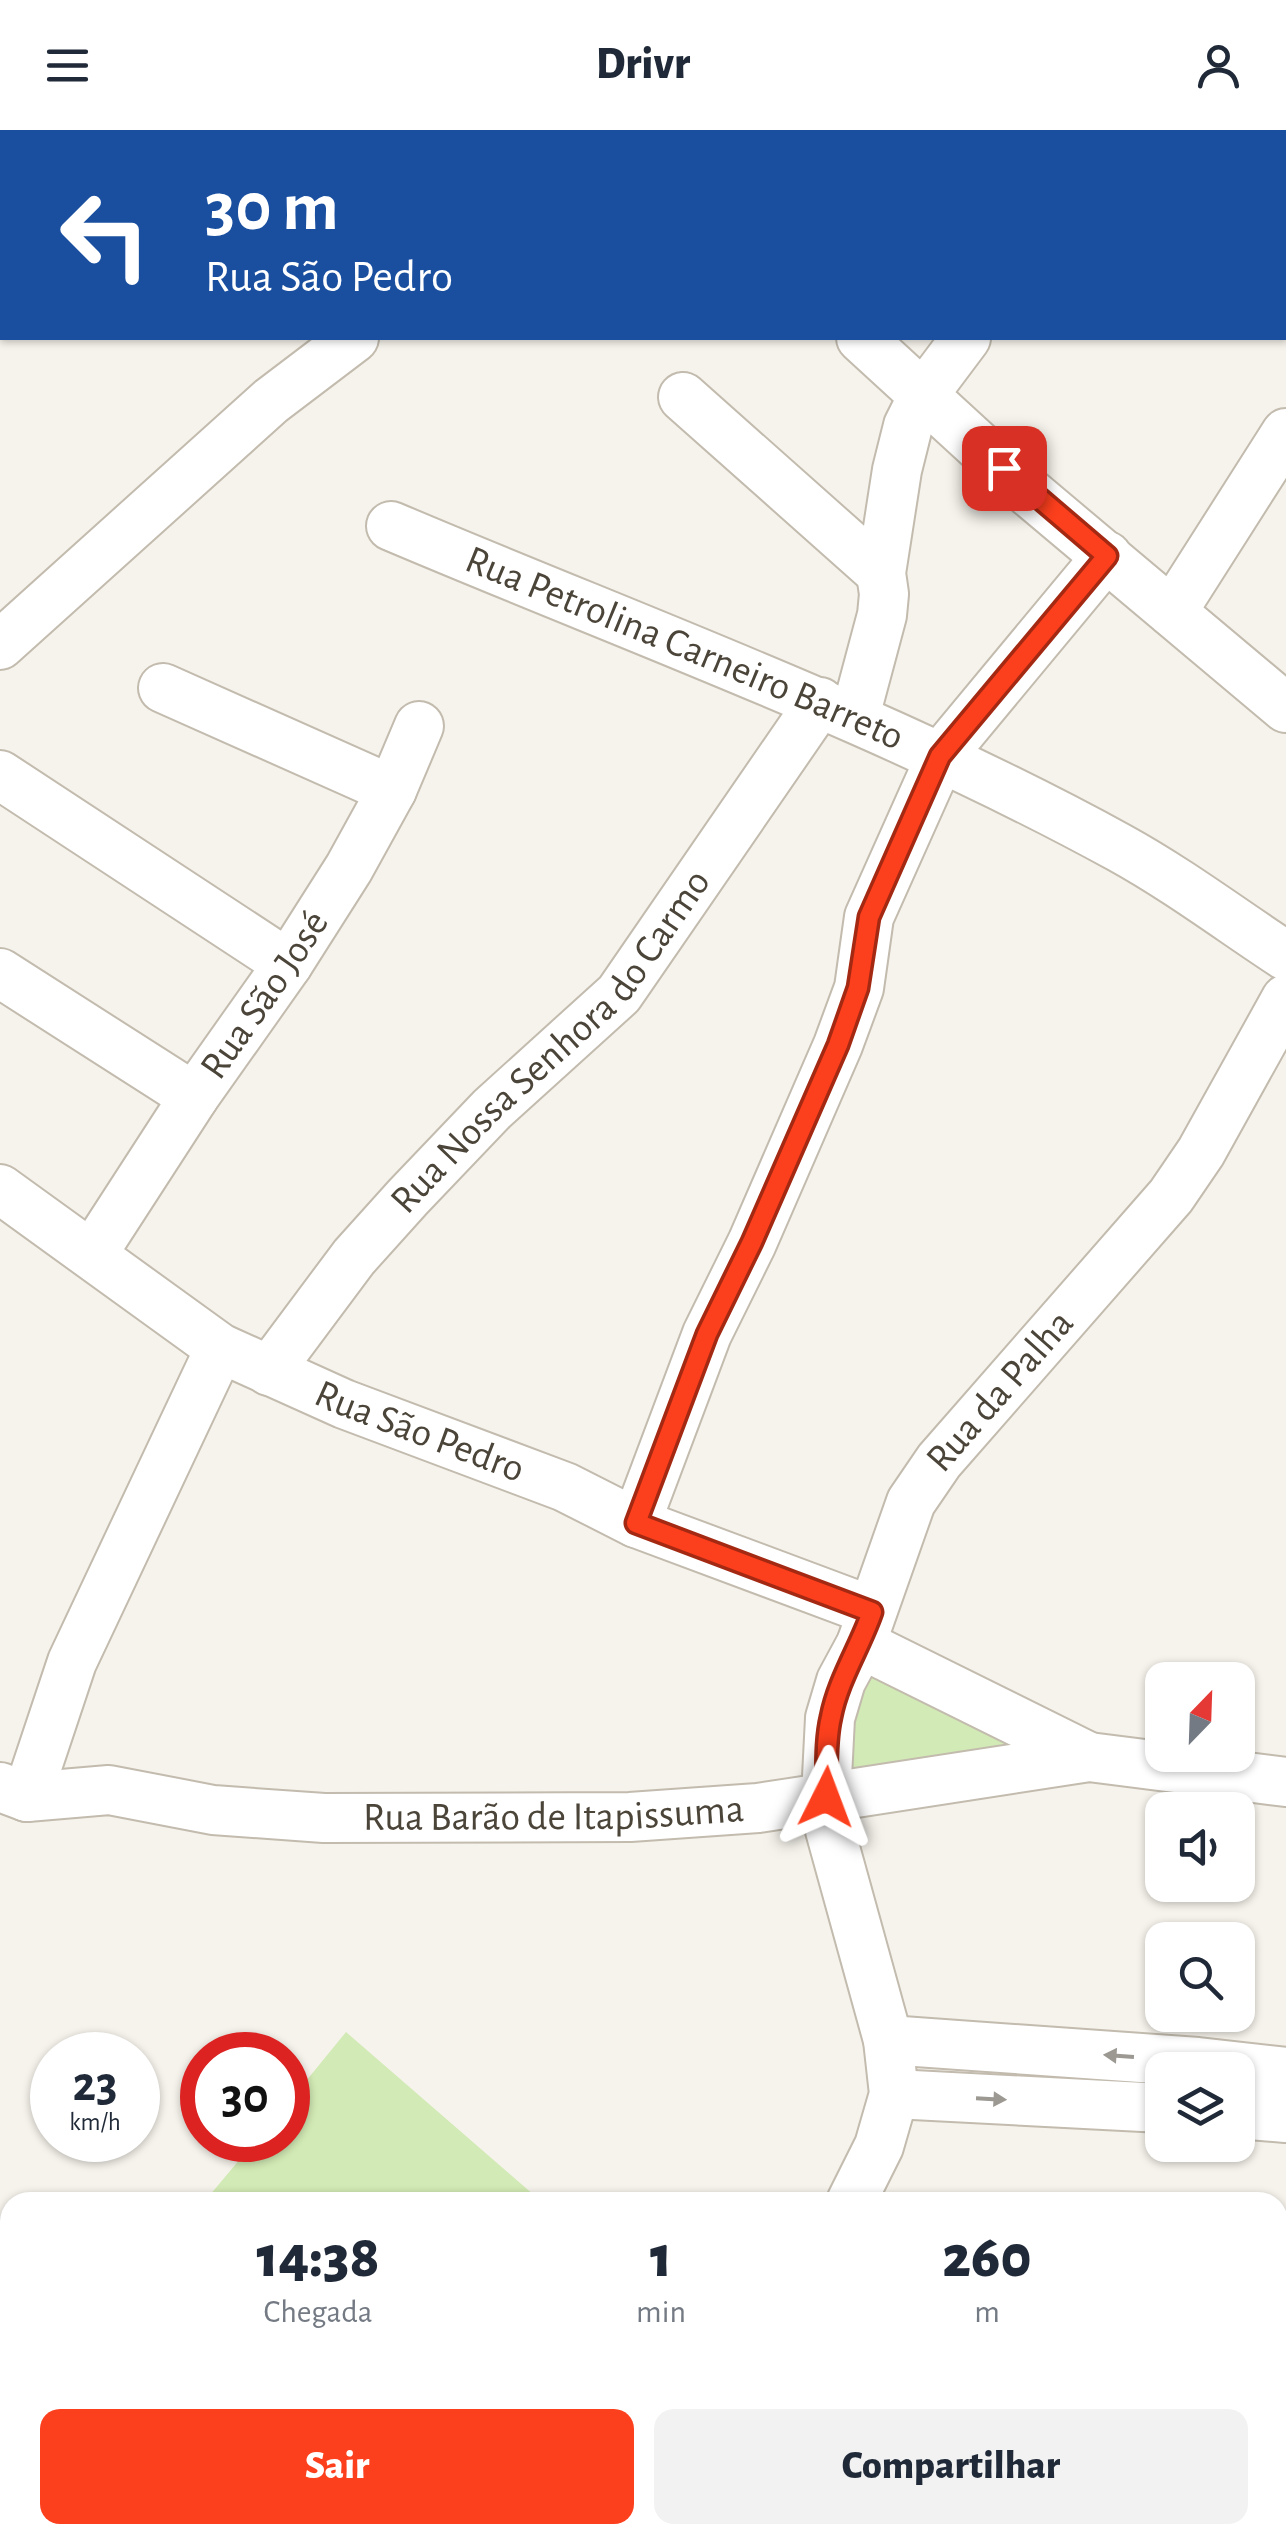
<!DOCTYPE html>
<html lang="pt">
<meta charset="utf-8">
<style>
body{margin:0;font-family:"Alegreya Sans",sans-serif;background:#f2f2f3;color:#1f2937;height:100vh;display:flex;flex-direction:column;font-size:38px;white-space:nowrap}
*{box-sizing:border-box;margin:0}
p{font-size:32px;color:#747a83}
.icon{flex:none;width:55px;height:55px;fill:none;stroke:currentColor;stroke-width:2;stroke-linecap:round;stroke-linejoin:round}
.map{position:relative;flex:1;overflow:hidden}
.drawer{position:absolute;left:0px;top:2062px;width:1288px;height:352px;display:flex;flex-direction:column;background:#fff;border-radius:30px 30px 0 0;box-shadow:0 2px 8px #0004}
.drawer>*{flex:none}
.guide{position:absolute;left:0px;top:0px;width:1288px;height:210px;box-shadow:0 2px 8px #0004;background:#1a4fa0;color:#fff;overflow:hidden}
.needle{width:65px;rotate:23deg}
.controls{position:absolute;left:1145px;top:1532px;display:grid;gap:20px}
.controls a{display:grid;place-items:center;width:110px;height:110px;border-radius:20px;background:#fff;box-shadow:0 2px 8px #0004;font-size:50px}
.speed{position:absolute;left:30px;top:1902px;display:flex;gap:20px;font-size:50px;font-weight:700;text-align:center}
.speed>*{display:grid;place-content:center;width:130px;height:130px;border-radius:50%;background:#fff;box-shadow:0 2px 8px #0004;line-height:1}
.speed small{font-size:25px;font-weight:400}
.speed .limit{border:15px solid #d22;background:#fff;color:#111}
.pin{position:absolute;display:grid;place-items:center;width:85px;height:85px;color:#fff;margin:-42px;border-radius:20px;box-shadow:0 5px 15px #0006}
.me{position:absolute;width:110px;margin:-55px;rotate:3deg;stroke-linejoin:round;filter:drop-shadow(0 0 8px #0008)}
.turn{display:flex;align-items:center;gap:35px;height:210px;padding:0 40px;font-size:45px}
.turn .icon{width:130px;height:130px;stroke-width:2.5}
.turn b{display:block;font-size:70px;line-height:85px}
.eta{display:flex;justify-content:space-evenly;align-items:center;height:170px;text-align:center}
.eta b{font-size:60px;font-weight:800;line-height:70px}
.button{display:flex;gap:20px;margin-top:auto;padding:20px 40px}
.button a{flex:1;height:115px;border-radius:20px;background:#fc3f1d;color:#fff;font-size:40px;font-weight:800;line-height:115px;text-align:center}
.button a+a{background:#f2f2f3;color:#1f2937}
header{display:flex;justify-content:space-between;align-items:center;height:130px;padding:0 40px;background:#fff;font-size:45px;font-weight:800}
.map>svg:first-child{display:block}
.green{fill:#d2eab5}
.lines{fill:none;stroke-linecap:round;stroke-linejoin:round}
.street-casing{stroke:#c2bbae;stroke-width:52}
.street{stroke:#fff;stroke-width:48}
.oneway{fill:#9c9892}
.route-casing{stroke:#a42913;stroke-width:25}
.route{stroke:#fc3f1d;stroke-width:18}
.labels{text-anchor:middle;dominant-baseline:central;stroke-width:9;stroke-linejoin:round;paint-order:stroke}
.street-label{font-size:40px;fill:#4b4439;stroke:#fff}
</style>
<header><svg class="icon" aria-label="menu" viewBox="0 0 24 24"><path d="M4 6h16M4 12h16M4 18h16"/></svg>Drivr<svg class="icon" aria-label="person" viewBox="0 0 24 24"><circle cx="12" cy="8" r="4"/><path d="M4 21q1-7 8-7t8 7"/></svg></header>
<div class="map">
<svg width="1286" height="2413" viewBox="0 0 1286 2413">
<rect width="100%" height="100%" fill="#f6f3ec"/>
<!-- green -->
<path class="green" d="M863,1524L1050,1617L844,1655Z
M346,1902L542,2072H204L256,2010H288V1973Z
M10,2306V2405H924L933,2413H0V2318Z"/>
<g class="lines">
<defs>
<g id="street">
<path d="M686,2L691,0"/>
<path d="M1129,2L1132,0"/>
<path d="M861,208L1030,363L1286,578"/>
<path d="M683,267L881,443"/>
<path id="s1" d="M391,396C636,500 887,590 1120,718C1178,750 1231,790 1286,826"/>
<path d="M1172,482L1286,303"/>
<path d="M0,515L271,271L354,208"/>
<path d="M163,558L392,660"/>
<path d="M855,586L882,485L884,464L881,443L897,340L908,296L924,264L966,208"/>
<path d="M0,645L288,834"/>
<path d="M0,843L194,967"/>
<path id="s2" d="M0,1059L220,1218L344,1274L565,1357L636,1393L872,1481"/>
<path id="s3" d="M93,1123L194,967L288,834L349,738L392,660L419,596"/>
<path id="s4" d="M269,1241L354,1127L408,1067L492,979L619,864L820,572"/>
<path d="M636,1393L707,1204L752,1113L838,915L859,858L869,787L941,626L1107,426"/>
<path d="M861,1514L1089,1627"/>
<path id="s5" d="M0,1657L27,1667L109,1660L213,1680L324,1688L630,1687L758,1678L1089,1627L1286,1652"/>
<path d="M27,1667L72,1532L220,1218"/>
<path d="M888,1910L1198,1932L1286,1942"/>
<path d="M894,1964L1162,1978"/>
<path d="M1238,1984L1286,1988"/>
<path id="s6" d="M851,2072L879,2016L894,1964L888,1910L830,1700L826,1667L830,1588L841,1551L861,1514L911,1372L939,1331L1171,1066L1201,1022L1286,869"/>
<path d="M1207,2405L1228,2413"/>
</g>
</defs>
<!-- street casing -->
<use href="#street" class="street-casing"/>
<!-- street -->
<use href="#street" class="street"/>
</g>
<!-- one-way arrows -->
<defs><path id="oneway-solid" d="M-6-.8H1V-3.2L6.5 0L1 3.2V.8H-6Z" transform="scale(2.5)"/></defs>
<g class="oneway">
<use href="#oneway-solid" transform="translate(1119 1926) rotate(-176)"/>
<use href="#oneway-solid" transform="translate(991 1969) rotate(3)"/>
</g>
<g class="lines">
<defs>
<path id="route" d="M826,1667C827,1641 825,1612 831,1587C838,1550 860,1517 872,1482L636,1393L707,1204L752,1112L838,915L858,858L869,787L940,626L1107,426L1004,338"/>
</defs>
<!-- route casing -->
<use href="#route" class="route-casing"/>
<!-- route -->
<use href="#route" class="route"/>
</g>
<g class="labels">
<!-- street labels -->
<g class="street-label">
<text stroke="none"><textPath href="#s1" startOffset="318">Rua Petrolina Carneiro Barreto</textPath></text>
<text stroke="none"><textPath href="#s3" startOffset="310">Rua São José</textPath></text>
<text stroke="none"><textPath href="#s4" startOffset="435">Rua Nossa Senhora do Carmo</textPath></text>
<text stroke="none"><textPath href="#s6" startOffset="875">Rua da Palha</textPath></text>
<text stroke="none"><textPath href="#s2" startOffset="488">Rua São Pedro</textPath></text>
<text stroke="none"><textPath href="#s5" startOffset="558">Rua Barão de Itapissuma</textPath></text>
</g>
</g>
</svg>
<div class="controls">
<a><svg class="needle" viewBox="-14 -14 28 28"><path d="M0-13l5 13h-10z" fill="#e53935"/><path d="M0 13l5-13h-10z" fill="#747a83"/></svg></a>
<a><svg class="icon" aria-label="sound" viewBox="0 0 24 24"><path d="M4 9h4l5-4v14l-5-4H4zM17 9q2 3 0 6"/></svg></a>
<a><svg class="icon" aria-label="search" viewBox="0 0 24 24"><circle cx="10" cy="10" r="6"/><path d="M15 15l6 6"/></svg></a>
<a><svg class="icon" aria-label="layers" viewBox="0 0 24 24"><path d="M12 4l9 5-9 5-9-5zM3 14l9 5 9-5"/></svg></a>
</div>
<div class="speed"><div>23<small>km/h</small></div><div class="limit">30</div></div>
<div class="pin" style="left:1004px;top:338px;background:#d93025"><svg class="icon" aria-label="arrive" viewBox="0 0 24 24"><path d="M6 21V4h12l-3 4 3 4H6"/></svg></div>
<svg class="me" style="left:826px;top:1667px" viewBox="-20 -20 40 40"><path d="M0-17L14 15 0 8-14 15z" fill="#fc3f1d" stroke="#fff" stroke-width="4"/></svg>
<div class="guide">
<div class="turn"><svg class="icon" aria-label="left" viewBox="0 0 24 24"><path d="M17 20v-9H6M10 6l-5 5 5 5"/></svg><div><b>30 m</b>Rua São Pedro</div></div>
</div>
<section class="drawer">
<div class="eta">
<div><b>14:38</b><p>Chegada</p></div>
<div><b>1</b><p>min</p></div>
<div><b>260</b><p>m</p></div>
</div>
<div class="button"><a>Sair</a><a>Compartilhar</a></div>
</section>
</div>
